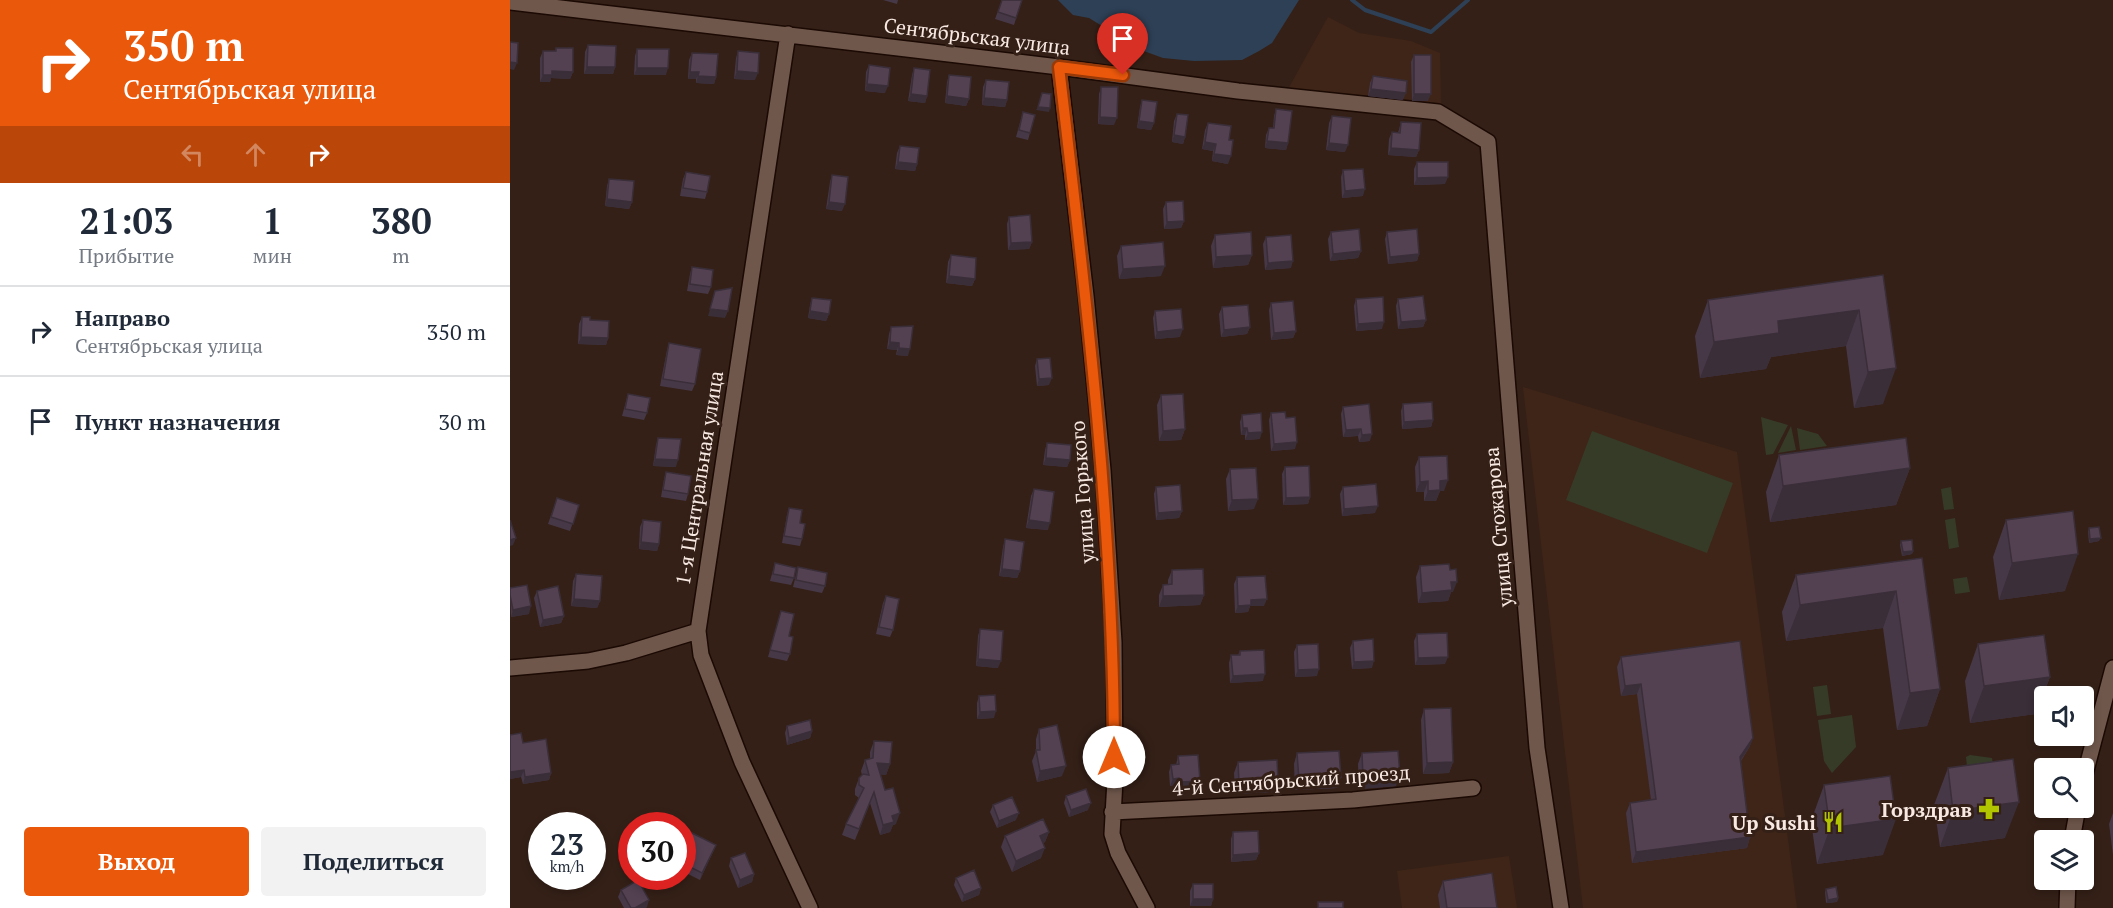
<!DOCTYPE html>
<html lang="ru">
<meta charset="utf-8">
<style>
body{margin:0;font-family:"PT Serif",serif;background:#f2f2f3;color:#1f2937;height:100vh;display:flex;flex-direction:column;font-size:22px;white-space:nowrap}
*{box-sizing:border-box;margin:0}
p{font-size:20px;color:#747a83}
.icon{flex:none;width:33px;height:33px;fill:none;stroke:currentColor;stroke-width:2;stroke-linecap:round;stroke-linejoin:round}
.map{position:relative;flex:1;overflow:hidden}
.details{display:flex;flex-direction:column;background:#fff;width:510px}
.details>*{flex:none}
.banner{background:#ea580c;color:#fff;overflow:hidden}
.buttons{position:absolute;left:1524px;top:686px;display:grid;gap:12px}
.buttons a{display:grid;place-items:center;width:60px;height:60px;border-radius:6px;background:#fff;box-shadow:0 3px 9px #0003;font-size:30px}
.speed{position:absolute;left:18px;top:812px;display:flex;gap:12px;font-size:30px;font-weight:700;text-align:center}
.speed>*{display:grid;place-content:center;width:78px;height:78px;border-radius:50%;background:#fff;box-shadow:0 3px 9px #0003;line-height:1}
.speed small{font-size:15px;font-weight:400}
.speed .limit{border:9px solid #d22;background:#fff;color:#111}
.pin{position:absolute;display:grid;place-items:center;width:51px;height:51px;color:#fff;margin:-62px -26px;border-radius:50% 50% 50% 0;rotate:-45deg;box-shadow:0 0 6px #0007}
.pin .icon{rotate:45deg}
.me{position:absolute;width:66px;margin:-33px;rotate:0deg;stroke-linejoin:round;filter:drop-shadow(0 0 4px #0008)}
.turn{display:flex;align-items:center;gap:21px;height:126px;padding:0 24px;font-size:27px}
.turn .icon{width:78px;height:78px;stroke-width:2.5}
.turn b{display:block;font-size:42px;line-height:51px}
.lanes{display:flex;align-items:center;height:57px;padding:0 24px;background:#0003;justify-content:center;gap:30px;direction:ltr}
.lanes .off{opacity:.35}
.eta{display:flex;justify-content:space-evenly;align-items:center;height:102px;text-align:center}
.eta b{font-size:36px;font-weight:600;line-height:42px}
.button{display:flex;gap:12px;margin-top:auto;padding:12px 24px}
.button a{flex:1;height:69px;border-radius:6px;background:#ea580c;color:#fff;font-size:24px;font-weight:600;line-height:69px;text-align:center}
.button a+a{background:#f2f2f3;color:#1f2937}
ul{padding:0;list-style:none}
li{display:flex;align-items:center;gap:18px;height:90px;padding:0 24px;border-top:2px solid #e0e1e3}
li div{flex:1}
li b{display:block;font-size:22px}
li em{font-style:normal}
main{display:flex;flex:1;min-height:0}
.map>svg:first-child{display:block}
.built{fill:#3f2518}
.green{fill:#363b28}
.water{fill:#2e4056}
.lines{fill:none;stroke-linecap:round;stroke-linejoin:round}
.stream{stroke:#2e4056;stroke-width:4}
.minor-casing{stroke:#1b0903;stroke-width:18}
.minor{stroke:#6f574c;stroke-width:15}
.wall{fill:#473847}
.shaded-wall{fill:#3a2e39}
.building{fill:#534152;stroke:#3a2e39;stroke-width:1.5}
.route-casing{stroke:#983908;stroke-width:15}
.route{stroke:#ea580c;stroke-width:10}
.labels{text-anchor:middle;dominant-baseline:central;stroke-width:6;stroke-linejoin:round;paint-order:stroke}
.street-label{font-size:20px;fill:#f8eae3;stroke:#342017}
.poi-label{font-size:20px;font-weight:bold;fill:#f8eae3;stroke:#342017;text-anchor:end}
</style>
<main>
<section class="details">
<div class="banner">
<div class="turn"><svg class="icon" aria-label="right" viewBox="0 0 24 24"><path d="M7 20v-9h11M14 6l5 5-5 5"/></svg><div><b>350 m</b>Сентябрьская улица</div></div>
<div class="lanes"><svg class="icon off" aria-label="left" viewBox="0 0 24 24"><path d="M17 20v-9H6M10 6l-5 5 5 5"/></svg><svg class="icon off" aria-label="ahead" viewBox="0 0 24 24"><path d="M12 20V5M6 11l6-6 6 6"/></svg><svg class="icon" aria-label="right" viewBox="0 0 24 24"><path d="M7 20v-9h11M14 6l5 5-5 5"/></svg></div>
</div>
<div class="eta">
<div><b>21:03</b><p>Прибытие</p></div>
<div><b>1</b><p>мин</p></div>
<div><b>380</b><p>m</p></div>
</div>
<ul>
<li><svg class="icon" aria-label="right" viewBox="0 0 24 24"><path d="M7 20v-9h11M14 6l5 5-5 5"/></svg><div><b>Направо</b><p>Сентябрьская улица</p></div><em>350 m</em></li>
<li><svg class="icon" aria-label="arrive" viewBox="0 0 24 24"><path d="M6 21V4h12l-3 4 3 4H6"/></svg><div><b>Пункт назначения</b></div><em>30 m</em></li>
</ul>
<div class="button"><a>Выход</a><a>Поделиться</a></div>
</section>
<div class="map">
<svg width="1603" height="908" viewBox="0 0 1603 908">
<rect width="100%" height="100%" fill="#342017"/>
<!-- built -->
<path class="built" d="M818,17L849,33L901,41L930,53L931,108L777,91Z
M1013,387L1227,452L1287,908H1073Z
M999,856L1007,908H892L887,871Z"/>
<!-- green -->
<path class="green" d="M1251,417L1278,425L1263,454L1256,455Z
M1281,426L1286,450L1268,453Z
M1287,428L1308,434L1317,446L1290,450Z
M1082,431L1223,483L1197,553L1056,500Z
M1441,487L1444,509L1434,510L1431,489Z
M1445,518L1449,547L1439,549L1435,520Z
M1457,577L1460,592L1445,594L1443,579Z
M1317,685L1321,714L1307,716L1303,687Z
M1342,715L1346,747L1322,773L1314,761L1308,720Z
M1460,755L1482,758L1484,772L1458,776L1456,757Z"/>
<!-- water -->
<path class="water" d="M548,0H789L762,43L749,51L732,60L684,61L653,58L631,50L579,18L563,15Z"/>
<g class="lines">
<!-- stream -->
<path class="stream" d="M842,0L855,10L921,32L958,0"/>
<defs>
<path id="minor" d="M0,2L549,67L728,91L928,112L978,142L1027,748L1051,908
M278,34L188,631L191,655L232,762L300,908
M549,67L576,296L593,470L604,642L605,780L602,834L608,853L637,908
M0,668L78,661L116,653L188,631
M1574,778L1603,668
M602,812L843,800L963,788
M1562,840L1568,807
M1557,908L1558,879"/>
</defs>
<!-- minor casing -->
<use href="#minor" class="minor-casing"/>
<!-- minor -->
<use href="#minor" class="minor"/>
</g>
<!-- wall -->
<path class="wall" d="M373,0H388L387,4Z
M492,0H512L504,25L485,19Z
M78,45L105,67L103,74H74L75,52Z
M46,48L63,72L60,79L41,78L40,82H30V58L33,51H45Z
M127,49L156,75H124L125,56Z
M228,51L245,80L224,79L226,58Z
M182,53L206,77L204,84L186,83V79H178L179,60Z
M904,55L918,101H902L901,62Z
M359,65L375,93L355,91L356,72Z
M404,68L417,96L415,103L398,101L402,75Z
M439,75L459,99L456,106L435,103L437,82Z
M863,76L893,100L858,96L860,83Z
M476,80L497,100L495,107L472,105L473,87Z
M591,87L604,125L588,124L589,94Z
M632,100L644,123L641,130L627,128L630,107Z
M766,109L778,143L776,150L755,148L756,135L759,128H763L764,116Z
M513,112L520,133L518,140L506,137Z
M667,114L675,137L673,144L662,142L664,121Z
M822,116L835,152L816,150L819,123Z
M891,122L909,150L906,157L878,155L879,139L882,132L888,133Z
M698,123L718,164L702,161L703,151L692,149L695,130Z
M390,146L407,164L405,171L385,169L387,153Z
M907,162L935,184L904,185V169Z
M833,170L853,196L832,198L831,177Z
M176,172L197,192L195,199L170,196L173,179Z
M322,175L332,211L316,209L320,182Z
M99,179L122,202L119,209L95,206L97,186Z
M656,202L674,221L671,228L654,229L653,209Z
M499,217L522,242L519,249L498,250L497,224Z
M821,232L851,251L848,258L820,261L818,239Z
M877,232L909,254L907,261L878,264L875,239Z
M705,235L742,255L738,265L703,268L701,246Z
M756,237L781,268L755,270L753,244Z
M611,246L651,276L609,279L607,256Z
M441,255L465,279L462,286L436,283L438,262Z
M182,267L201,287L198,294L177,291L180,274Z
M1373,275V404L1344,408L1336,346L1261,357L1256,369L1190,378L1185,336L1198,300Z
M302,298L319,314L316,321L298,318L300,305Z
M846,299L872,329L846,331L844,306Z
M888,299L916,320L913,327L888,329L886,306Z
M761,303L786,331L783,338L761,340L759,310Z
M712,307L740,327L737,334L711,337L709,314Z
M645,311L670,337L645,339L643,318Z
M72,317L80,320L98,338L96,345L68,344L69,324Z
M381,327L398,356L386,355L387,350L377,349L379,334Z
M159,343L185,384L182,391L150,386L157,350Z
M527,359L539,385L527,386L525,366Z
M118,394L137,413L134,420L112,416Z
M651,395L675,429L671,440L649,441L647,405Z
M893,404L923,420L921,427L892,429L891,411Z
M833,407L860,441L849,442L848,436L833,437L831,414Z
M761,413L776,418L785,449L761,451L759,420Z
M732,415L750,439L735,440V435H731L730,422Z
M148,438L166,467L143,466L146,445Z
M537,443L560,460L557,467L533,465L535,450Z
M1269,455L1400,468L1386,505L1260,522L1256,492Z
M909,457L934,491H930L926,501H914V492H906L905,467Z
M775,467L800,497L798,504L773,505L772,474Z
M720,469L744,509L718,511L716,479Z
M156,472L178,494L176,501L151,497L154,479Z
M646,487L672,511L669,518L646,520L644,494Z
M833,487L865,513L832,516L830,494Z
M524,489L538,530L516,528L521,496Z
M47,498L69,505L60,531L38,524Z
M279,508L290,523L292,539L290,546L272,543L277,515Z
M133,520L149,544L147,551L129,549L130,527Z
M1496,520L1555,591L1489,600L1483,557Z
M1579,528L1589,541L1579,543L1578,532Z
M495,539L510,571L507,578L489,576L493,547Z
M1391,541L1403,551L1402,554L1392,556L1390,545Z
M1412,558L1430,689L1417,726L1387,730L1373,628L1276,641L1272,612L1286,575Z
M265,563L284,578L281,585L260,581Z
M910,566L943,592H941L938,601L908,603L906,577Z
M288,567L315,586L312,593L283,587Z
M662,570L694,595L690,605L649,607V595L653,585L658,584V580Z
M66,574L90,601L87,608L61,606L63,581Z
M727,577L754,606H740L738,612L725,613L724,584Z
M0,588L19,614L1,617Z
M27,591L54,616L51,623L30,627L24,598Z
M376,596L383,630L380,637L366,634L373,603Z
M271,611L279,636L280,654L277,661L258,657Z
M470,629L488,668L466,666L468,636Z
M907,634L935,664L905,665L904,641Z
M843,641L862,668L842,669L840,648Z
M1468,644L1540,677L1526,714L1460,723L1455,681Z
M787,645L807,676L785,677L784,652Z
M730,651L753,681L720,683L719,663L721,655H728Z
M1111,657L1243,738L1239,748L1231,761L1240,837L1237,848L1122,863L1116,813L1120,803L1141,800L1127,694L1111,696L1107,667Z
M469,696L484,718L467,719V703Z
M914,709L943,762L939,773L913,774L911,720Z
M277,726L302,731L300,738L277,745L275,733Z
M529,729L552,776L527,782L522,761L526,751V739Z
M0,735L13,743L41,773L39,780L13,784L11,777L0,779Z
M364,741L380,764L376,775L370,774L386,824L383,825L380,832L370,835L360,803L345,840L332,835L336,824L349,798L345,795V789L349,778L352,775L351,771L355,760L360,759V752Z
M787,753L831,777L827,788L785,790L784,764Z
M852,753L886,786L849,789L848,764Z
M668,756L688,788L667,789V785L660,786L659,772L661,765H666Z
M728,762L764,792L725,794L724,773Z
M1438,768L1495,838L1430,847L1424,805Z
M1314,785L1373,855L1307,864L1301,821Z
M556,796L578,810L559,817L554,803Z
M483,805L506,820L487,828L480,812Z
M1603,813V855L1599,824Z
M539,832L535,842L533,843L531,858L502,872L491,847L495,836Z
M723,832L749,853L746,860L721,862V839Z
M206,845L190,880L172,871V847Z
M221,858L244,874L242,882L228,888L219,866Z
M446,878L471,888L469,895L452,902L444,885Z
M933,881L987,908H930L928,895Z
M683,884L703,899L701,906H680V891Z
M1316,889L1328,898L1327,902L1316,903L1315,892Z
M111,890L137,907L135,908H114L108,897Z"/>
<!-- shaded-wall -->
<path class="shaded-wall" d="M0,62L7,63L4,70L0,69Z
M77,67H105L103,74H74Z
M127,68H158L156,75H124Z
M42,71L63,72L60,79L41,78L40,82H30L33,75Z
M227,71L248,73L245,80L224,79Z
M180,72H189L186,79H178Z
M188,76L206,77L204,84L186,83Z
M357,84L378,86L375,93L355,91Z
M861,89L896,93L893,100L858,96Z
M401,94L417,96L415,103L398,101Z
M904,94H921L918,101H902Z
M437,96L459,99L456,106L435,103Z
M474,98L497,100L495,107L472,105Z
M528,107L540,108L539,112L526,110Z
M590,117L607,118L604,125L588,124Z
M629,121L644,123L641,130L627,128Z
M664,135L675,137L673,144L662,142Z
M757,141L778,143L776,150L755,148Z
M695,142L706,144L703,151L692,149Z
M819,143L838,145L835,152L816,150Z
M881,148L909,150L906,157L878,155Z
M704,154L721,156L718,164L702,161Z
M388,162L407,164L405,171L385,169Z
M938,177L935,184L904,185L907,178Z
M855,189L853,196L832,198L835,191Z
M97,199L122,202L119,209L95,206Z
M319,202L335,204L332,211L316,209Z
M674,221L671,228L654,229L657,222Z
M522,242L519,249L498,250L501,243Z
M851,251L848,258L820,261L823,254Z
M909,254L907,261L878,264L880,257Z
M742,255L738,265L703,268L706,257Z
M783,261L781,268L755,270L758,263Z
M655,266L651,276L609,279L613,269Z
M439,276L465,279L462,286L436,283Z
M200,309L218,311L215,318L198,316Z
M1349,310L1336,346L1261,357L1256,369L1190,378L1204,342L1268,321Z
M300,311L319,314L316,321L298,318Z
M916,320L913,327L888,329L891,322Z
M874,322L872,329L846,331L848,324Z
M740,327L737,334L711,337L714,330Z
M673,329L670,337L645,339L647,332Z
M786,331L783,338L761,340L764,333Z
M71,337L98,338L96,345L68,344Z
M380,342L389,343L387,350L377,349Z
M389,348L400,349L398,356L386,355Z
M1386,368L1373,404L1344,408L1358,372Z
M542,378L539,385L527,386L529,379Z
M923,420L921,427L892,429L894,422Z
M733,428H737L735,435H731Z
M675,429L671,440L649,441L653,431Z
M851,429L848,436L833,437L836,430Z
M752,432L750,439L735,440L738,433Z
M862,434L860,441L849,442L852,435Z
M787,442L785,449L761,451L764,444Z
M536,458L560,460L557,467L533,465Z
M145,459L168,460L166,467L143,466Z
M1400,468L1386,505L1260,522L1273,486Z
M938,480L934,491H930L926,501H914L918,491L930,481Z
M918,481L914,492H906L910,482Z
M800,497L798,504L773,505L776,498Z
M748,499L744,509L718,511L722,500Z
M868,506L865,513L832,516L834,509Z
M672,511L669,518L646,520L648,513Z
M519,520L540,523L538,530L516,528Z
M6,538L3,545L0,546V540Z
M1591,538L1589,541L1579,543L1580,539Z
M131,542L149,544L147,551L129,549Z
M1403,551L1402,554L1392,556L1393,552Z
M1568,554L1555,591L1489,600L1502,563Z
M492,569L510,571L507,578L489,576Z
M941,582H947L943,592H941L938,601L908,603L912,593Z
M1386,591L1373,628L1276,641L1290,605Z
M694,595L690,605L649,607L653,596Z
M64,599L90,601L87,608L61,606Z
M757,599L754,606H740L738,612L725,613L728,606L741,600Z
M21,606L19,614L1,617L3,610Z
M54,616L51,623L30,627L33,620Z
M938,657L935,664L905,665L908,658Z
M468,659L491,661L488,668L466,666Z
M864,661L862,668L842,669L844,662Z
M809,669L807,676L785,677L788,670Z
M755,674L753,681L720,683L723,676Z
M1540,677L1526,714L1460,723L1474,686Z
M1131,684L1127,694L1111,696L1115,686Z
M1430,689L1417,726L1387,730L1400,693Z
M486,711L484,718L467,719L470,712Z
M302,731L300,738L277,745L279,738Z
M1243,738L1239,748L1226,767L1230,757Z
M943,762L939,773L913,774L917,763Z
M367,763L380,764L376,775L363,774Z
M556,766L552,776L527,782L530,771Z
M14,770L11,777L0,779V772Z
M41,773L39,780L13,784L15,777Z
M890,776L886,786L849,789L853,778Z
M831,777L827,788L785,790L789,780Z
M669,778L667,785L660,786L663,779Z
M690,781L688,788L667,789L670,782Z
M768,781L764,792L725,794L729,783Z
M1509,802L1495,838L1430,847L1443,811Z
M581,803L578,810L559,817L561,810Z
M390,813L386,824L383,825L380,832L370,835L373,825L382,816Z
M509,813L506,820L487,828L489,821Z
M1386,819L1373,855L1307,864L1320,828Z
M539,832L535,842L526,847L530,836Z
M1240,837L1237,848L1122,863L1126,852Z
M206,845L203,852L190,880L192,873Z
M535,848L531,858L502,872L506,861Z
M749,853L746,860L721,862L723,855Z
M244,874L242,882L228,888L230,880Z
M471,888L469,895L452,902L454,895Z
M1328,898L1327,902L1316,903L1318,900Z
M683,899H703L701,906H680Z
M139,900L137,907L135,908H125Z"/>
<!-- building -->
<path class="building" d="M492,0H512L506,18L488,12Z
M0,42L8,43L7,63L0,62Z
M78,45L106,46L105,67H77Z
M46,48H63V72L42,71V75H33V51H46Z
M127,49H159L158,68H127Z
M228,51L249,53L248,73L227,71Z
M182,53L208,54L206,77L188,76L189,72H180Z
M904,55H921V94H904Z
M359,65L380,68L378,86L357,84Z
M404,68L420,70L417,96L401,94Z
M439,75L461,77L459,99L437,96Z
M863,76L897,81L896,93L861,89Z
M476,80L499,82L497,100L474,98Z
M591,87H608L607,118L590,117Z
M532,93L541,94L540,108L528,107Z
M632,100L647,102L644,123L629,121Z
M766,109L782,111L778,143L757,141L759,128H764Z
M513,112L525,115L520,133L509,130Z
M667,114L678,115L675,137L664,135Z
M822,116L841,118L838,145L819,143Z
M891,122L911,123L909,150L881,148L882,132L890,133Z
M698,123L721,126L719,140H723L721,156L704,154L706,144L695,142Z
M390,146L409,148L407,164L388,162Z
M907,162H938V177L907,178Z
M853,169L855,189L835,191L833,170Z
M176,172L200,176L197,192L173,188Z
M322,175L338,177L335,204L319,202Z
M99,179L124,181L122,202L97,199Z
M673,201L674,221L657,222L656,202Z
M520,215L522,242L501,243L499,217Z
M849,229L851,251L823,254L821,232Z
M907,229L909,254L880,257L877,232Z
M741,232L742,255L706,257L705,235Z
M781,235L783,261L758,263L756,237Z
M653,242L655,266L613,269L611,246Z
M441,255L466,258L465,279L439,276Z
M182,267L203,270L201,287L180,284Z
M1373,275L1386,368L1358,372L1349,310L1268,321L1269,333L1204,342L1198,300Z
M222,288L218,311L200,309L205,291Z
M913,296L916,320L891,322L888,299Z
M873,297L874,322L848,324L846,299Z
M302,298L321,300L319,314L300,311Z
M783,301L786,331L764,333L761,303Z
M738,305L740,327L714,330L712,307Z
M671,309L673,329L647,332L645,311Z
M72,317H80V320L99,321L98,338L71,337Z
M403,326L400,349L389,348V343L380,342L381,327Z
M159,343L191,349L185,384L153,379Z
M540,358L542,378L529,379L527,359Z
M118,394L140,398L137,413L115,409Z
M673,394L675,429L653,431L651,395Z
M922,402L923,420L894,422L893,404Z
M859,404L862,434L852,435L851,429L836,430L833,407Z
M775,412L776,418L785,417L787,442L764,444L761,413Z
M751,413L752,432L738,433L737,428H733L732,415Z
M148,438L171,439L168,460L145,459Z
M1396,438L1400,468L1273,486L1269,455Z
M537,443L561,445L560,460L536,458Z
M937,456L938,480L930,481V490L918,491V481L910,482L909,457Z
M799,466L800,497L776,498L775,467Z
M746,468L748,499L722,500L720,469Z
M156,472L181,476L178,494L153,490Z
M866,484L868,506L834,509L833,487Z
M670,485L672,511L648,513L646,487Z
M524,489L544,492L540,523L519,520Z
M47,498L69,505L63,524L41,517Z
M279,508L292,510L290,523L295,524L292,539L274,536Z
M1563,511L1568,554L1502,563L1496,520Z
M0,520L6,538L0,540Z
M133,520L151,522L149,544L131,542Z
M1589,527L1591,538L1580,539L1579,528Z
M495,539L514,542L510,571L492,569Z
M1402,540L1403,551L1393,552L1391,541Z
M1412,558L1430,689L1400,693L1386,591L1290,605L1286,575Z
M265,563L286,568L284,578L263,574Z
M939,564L940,570L946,569L947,582H941L942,590L912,593L910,566Z
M288,567L317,573L315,586L286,580Z
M693,569L694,595L653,596V585L662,584V570Z
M66,574L92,576L90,601L64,599Z
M755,576L757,599L741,600V605L728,606L727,577Z
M17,585L21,606L3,610L0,595V588Z
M48,586L54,616L33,620L27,591Z
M376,596L389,599L383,630L369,627Z
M271,611L284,614L279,636L283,637L280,654L260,650Z
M470,629L493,631L491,661L468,659Z
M937,633L938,657L908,658L907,634Z
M1534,635L1540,677L1474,686L1468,644Z
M863,639L864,661L844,662L843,641Z
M1230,641L1243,738L1230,757L1240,837L1126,852L1120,803L1146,799L1131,684L1115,686L1111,657Z
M808,644L809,669L788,670L787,645Z
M754,650L755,674L723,676L721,655H730V651Z
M485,695L486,711L470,712L469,696Z
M941,708L943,762L917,763L914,709Z
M300,720L302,731L279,738L277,726Z
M547,725L556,766L530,771L526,750H530L529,729Z
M11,733L13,743L36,739L41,773L15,777L14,770L0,772V735Z
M364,741L382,742L380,764L367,763L375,790L383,788L390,813L382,816L384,822L373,825L364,792L349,829L336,824L354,788L349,785V778L353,774L359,775L355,760L363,758Z
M829,751L831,777L789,780L787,753Z
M888,751L890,776L853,778L852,753Z
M688,755L690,781L670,782L669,778L663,779L661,765L669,764L668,756Z
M1503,759L1509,802L1443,811L1438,768Z
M767,760L768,781L729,783L728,762Z
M1380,776L1386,819L1320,828L1314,785Z
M576,789L581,803L561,810L556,796Z
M502,797L509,813L489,821L483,805Z
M533,819L539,832L530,836L535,848L506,861L495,836Z
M748,831L749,853L723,855V832Z
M180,832L206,845L192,873L172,863V847Z
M235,853L244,874L230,880L221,858Z
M464,870L471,888L454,895L446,878Z
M982,873L987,908H937L933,881Z
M128,880L139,900L125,908H121L111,890Z
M683,884H703V899H683Z
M1326,887L1328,898L1318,900L1316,889Z
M808,902H833V908H808Z"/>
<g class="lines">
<defs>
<path id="route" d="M604,757C604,526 576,296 549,67L613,75"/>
</defs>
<!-- route casing -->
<use href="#route" class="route-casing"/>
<!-- route -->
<use href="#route" class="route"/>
</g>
<!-- icons -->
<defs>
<symbol id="pharmacy-bare" viewBox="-9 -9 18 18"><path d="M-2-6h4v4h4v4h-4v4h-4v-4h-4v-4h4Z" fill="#b1c500" stroke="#342017" stroke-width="2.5" paint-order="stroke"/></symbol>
<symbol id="restaurant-bare" viewBox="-9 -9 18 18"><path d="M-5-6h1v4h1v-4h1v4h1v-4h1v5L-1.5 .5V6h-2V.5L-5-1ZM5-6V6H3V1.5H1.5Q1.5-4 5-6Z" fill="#b1c500" stroke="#342017" stroke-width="2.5" paint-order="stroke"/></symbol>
</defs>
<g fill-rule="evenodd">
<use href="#pharmacy-bare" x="1464" y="794" width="30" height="30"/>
<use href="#restaurant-bare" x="1308" y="807" width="30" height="30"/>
</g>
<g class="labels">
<!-- street labels -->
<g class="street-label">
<text transform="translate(467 36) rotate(7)">Сентябрьская улица</text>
<text transform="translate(189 478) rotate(-81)">1-я Центральная улица</text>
<text transform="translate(572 492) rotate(-94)">улица Горького</text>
<text transform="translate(988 527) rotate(-95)">улица Стожарова</text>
<text transform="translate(781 780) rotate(-4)">4-й Сентябрьский проезд</text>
</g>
<!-- poi labels -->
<g class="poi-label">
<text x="1462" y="809">Горздрав</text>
<text x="1306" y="822">Up Sushi</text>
</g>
</g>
</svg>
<div class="buttons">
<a><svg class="icon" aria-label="sound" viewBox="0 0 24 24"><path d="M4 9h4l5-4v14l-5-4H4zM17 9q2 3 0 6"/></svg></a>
<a><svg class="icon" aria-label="search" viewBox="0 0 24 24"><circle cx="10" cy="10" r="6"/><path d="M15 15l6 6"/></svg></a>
<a><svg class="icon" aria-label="layers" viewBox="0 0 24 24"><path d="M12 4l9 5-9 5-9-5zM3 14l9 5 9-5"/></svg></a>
</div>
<div class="speed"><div>23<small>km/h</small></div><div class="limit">30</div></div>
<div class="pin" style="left:613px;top:75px;background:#d93025"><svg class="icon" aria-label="arrive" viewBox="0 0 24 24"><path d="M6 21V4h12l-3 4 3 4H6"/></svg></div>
<svg class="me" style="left:604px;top:757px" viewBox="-20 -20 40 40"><circle r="19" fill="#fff"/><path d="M0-13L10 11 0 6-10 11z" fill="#ea580c"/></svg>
</div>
</main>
